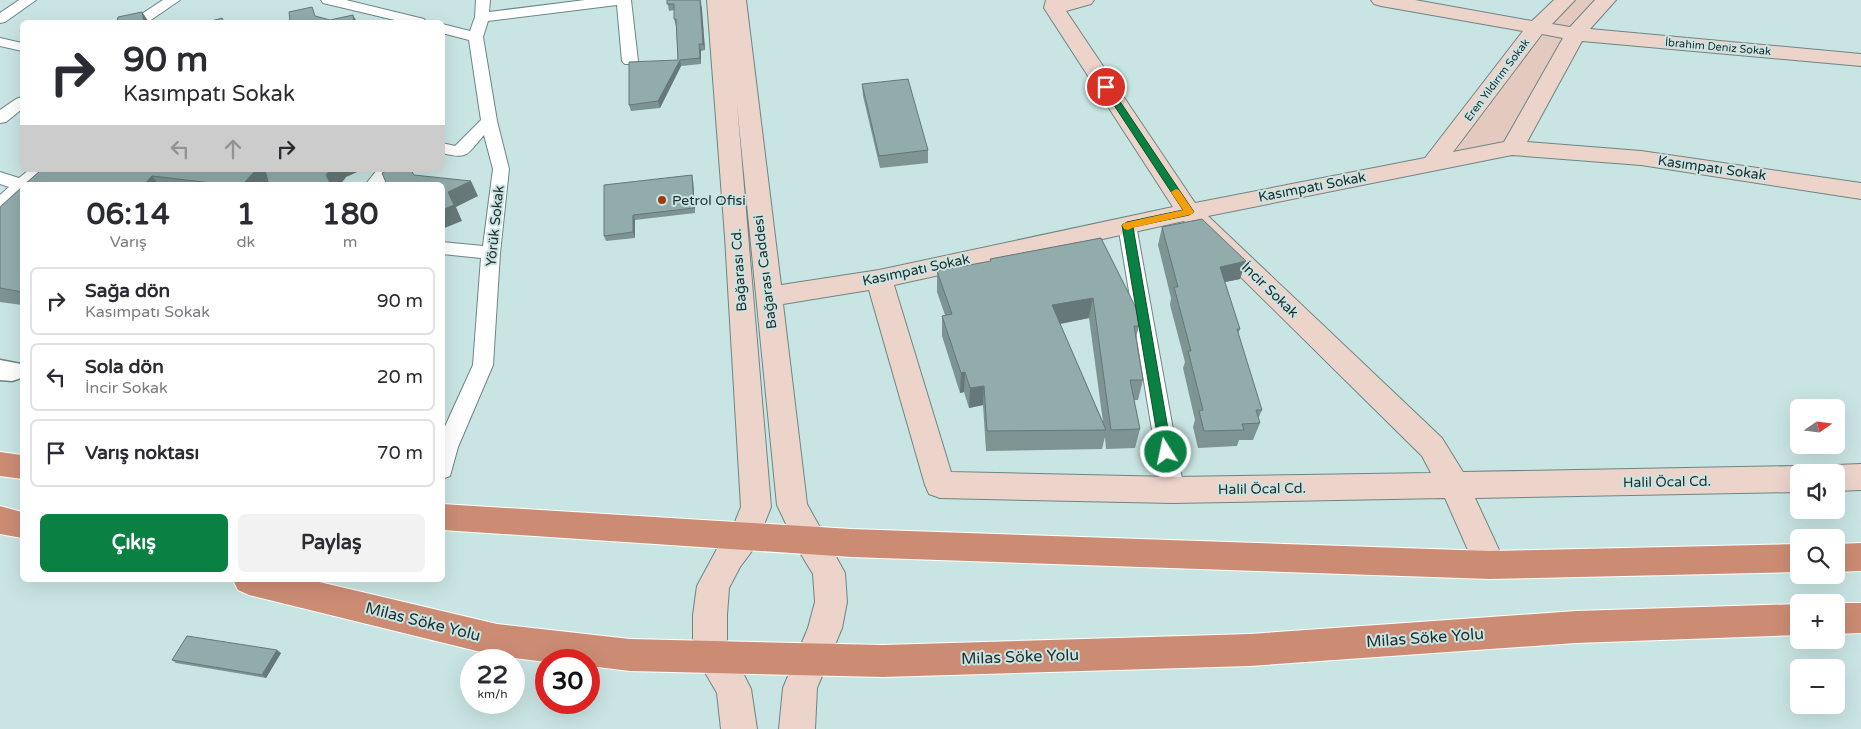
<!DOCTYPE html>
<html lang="tr">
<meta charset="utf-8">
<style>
body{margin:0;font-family:"Varela Round",sans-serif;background:#f2f2f3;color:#2b2b33;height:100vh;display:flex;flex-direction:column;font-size:19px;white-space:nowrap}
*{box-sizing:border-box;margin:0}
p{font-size:16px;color:#7c7c81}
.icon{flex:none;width:28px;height:28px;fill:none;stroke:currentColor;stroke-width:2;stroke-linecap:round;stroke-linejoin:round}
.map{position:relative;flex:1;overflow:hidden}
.side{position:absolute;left:20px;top:182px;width:425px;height:400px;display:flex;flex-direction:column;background:#fff;border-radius:8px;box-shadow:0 5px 20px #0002}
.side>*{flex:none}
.top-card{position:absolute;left:20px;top:20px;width:425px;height:152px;border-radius:8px;box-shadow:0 5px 20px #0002;background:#fff;color:#2b2b33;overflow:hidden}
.needle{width:32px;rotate:76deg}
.buttons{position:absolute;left:1790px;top:399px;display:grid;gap:10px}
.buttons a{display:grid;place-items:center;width:55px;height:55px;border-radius:8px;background:#fff;box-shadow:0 5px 20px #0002;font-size:25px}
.speed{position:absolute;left:460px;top:649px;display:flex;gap:10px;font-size:25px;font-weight:700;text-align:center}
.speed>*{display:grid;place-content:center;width:65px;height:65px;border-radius:50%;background:#fff;box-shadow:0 5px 20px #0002;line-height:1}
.speed small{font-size:12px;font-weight:400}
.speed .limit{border:8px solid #d22;background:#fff;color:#111}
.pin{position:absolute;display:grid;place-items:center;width:42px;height:42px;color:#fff;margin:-21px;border:2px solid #fff;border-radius:50%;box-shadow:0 1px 5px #0007}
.me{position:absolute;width:55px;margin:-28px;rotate:350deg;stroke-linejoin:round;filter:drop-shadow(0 0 4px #0008)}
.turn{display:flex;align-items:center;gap:18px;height:105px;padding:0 20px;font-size:22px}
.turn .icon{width:65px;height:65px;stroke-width:2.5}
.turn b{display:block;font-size:35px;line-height:42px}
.lanes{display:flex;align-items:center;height:48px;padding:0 20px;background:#0003;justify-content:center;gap:25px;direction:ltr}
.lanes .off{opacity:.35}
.eta{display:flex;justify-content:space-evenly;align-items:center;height:85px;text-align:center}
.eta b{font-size:30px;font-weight:700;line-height:35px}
.cta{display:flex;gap:10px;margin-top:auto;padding:10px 20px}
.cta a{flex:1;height:58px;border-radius:8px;background:#0b8043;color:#fff;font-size:20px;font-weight:700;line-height:58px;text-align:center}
.cta a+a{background:#f2f2f3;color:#2b2b33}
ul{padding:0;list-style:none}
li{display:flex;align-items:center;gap:15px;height:68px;margin:0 10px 8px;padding:0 10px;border:2px solid #e1e1e2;border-radius:8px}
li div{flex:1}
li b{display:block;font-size:19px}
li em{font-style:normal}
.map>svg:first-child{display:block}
.green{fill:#e4c9bf}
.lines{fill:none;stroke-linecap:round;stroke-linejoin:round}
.minor-casing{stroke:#6c8684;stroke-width:2}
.tertiary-casing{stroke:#6c8684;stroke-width:3}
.secondary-casing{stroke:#6c8684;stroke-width:2}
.trunk-casing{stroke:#fff;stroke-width:2}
.minor{fill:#fff;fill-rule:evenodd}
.tertiary{fill:#fff;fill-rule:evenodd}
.secondary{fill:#ecd4cb;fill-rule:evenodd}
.trunk{fill:#cc8c74;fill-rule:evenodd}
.wall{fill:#7d9492;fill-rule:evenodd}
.shaded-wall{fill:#667877}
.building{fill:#91acaa;stroke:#667877}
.route{fill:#0b8043;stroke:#07532c}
.slow{fill:#f59e0b}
.poi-dot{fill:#a13d0c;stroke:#c9e5e3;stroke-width:2}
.labels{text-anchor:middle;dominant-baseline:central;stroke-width:4;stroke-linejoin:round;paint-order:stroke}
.far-street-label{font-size:11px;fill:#232e2d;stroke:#c9e5e3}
.street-label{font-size:14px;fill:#232e2d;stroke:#c9e5e3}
.poi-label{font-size:14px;fill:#232e2d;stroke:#c9e5e3;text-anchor:start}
.near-street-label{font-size:16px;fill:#232e2d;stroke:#c9e5e3}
</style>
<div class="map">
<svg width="1861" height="729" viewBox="0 0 1861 729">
<rect width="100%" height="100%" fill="#c9e5e3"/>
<!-- green -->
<path class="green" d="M1565,0H1606L1512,148L1433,163Z"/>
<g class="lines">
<defs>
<path id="minor" d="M19,0H36L5,22L0,23V13Z
M163,0H180L148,22H132L134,19Z
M321,0H346L424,19L426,22H403L323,3Z
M476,0H490L489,12L585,0H631L638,61L635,64H625L622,61L617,5L488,21L483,37L497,121L509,169L500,253L493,365L458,447L450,476L442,479V433L473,365L481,258L442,254V242L483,246L493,169L484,135C467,154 469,160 442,153V143L455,146L481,120L469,40L442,33V24L470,31L475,17Z
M0,38L22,43V51L0,46Z
M22,97V109L6,122L0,123V110L16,99Z
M29,170H47L33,185H22V194L6,209L0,211V195L9,187L0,184V172L19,178Z
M377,170H394L383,185H365Z
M1127,219L1133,221L1136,225L1184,490L1181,497L1173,499L1165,497L1162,490L1118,225L1121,221Z"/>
<path id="tertiary" d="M0,360L21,364L22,375L21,378L12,381L0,380Z"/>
<path id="secondary" d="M707,0H746L781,285L879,270L1173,207L1044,8L1046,0H1094L1091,4L1066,11L1195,203L1425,158L1523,31L1381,6L1374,4L1371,0H1415L1532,21L1554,0H1575L1552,24L1570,27L1595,0H1616L1590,29L1861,54V66L1582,41L1527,142L1641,151L1861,183V199L1641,165L1512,155L1208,216L1442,438L1463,472L1799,466L1810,470L1811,472H1799V492L1475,498L1506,565L1501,575L1490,579L1479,575L1445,498L1173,503L940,498L929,494L925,485L869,290L783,304L807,504L845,573L847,602L842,628L817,688L815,729H779L783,688L808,628L815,602L813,574L799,551L777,505L737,104L771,507L755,547L740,567L729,588L727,615V641L751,689L757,729H721L717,693L703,669L693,641V615L697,586L718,547L732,529L741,507L725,237ZM1542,34L1563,38L1504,142L1453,152ZM1184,221L1422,456L1431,473L1173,477L951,472L894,285Z
M1861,464V490L1836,491V472H1824L1825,469L1836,465Z"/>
<path id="trunk" d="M0,452L22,455V479L0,476Z
M442,504L851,529L1490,551L1799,544V572L1490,579L851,557L442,530Z
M0,506L22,512V538L0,534Z
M1861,543V571L1836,572V544Z
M233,580H311L497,624L630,639L883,645L1250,634L1576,611L1799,604V635L1576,643L1250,666L883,677L630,671L589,666V660H546V662L497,656L249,595L238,590Z
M1836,603H1861V633L1836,634Z"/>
</defs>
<!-- minor casing -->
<use href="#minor" class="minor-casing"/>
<!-- tertiary casing -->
<use href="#tertiary" class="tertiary-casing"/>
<!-- secondary casing -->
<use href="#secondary" class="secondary-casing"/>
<!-- trunk casing -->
<use href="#trunk" class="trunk-casing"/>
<!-- minor -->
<use href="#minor" class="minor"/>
<!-- tertiary -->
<use href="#tertiary" class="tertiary"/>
<!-- secondary -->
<use href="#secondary" class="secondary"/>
<!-- trunk -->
<use href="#trunk" class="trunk"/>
</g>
<!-- wall -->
<path class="wall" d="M667,0H701L705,50L701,51V64L681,66L660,108L631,111L629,105L678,60L676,26L674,19V10L669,11Z
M862,84L928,150V163L880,168L863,96Z
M41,170L346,177L340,185H269V184L267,185H24Z
M693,180L695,213L635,220V238L606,241L604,236V185Z
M22,187V305L0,302V207Z
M1162,227L1240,279L1225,282L1240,329L1238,334L1262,410L1258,419L1260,423L1253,440H1239L1237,446L1198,448L1193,427L1195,420L1183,368L1185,362L1170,305L1171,298L1158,245Z
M1101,238L1139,326L1136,338L1143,380L1138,400H1134L1140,429L1135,448L1106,449L1105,437L1102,449L986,451L983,405L969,408L964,392L960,393L942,336V316L945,315L937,292V271L990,262V259ZM1089,318L1103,422L1060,324Z
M281,653L266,678L176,663L172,660Z"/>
<!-- shaded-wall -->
<path class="shaded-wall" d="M700,0L702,9L705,50L703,44Z
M142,12L149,22H144Z
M353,15L357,22H354Z
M699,44L701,51V64L700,58Z
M680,60L681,66L660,108L658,101Z
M256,170H268L273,178L267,185H242Z
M330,170H362L346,177L340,185H331L326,175Z
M692,175L693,180L695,213L694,208Z
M152,176L159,185H144Z
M471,181L478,196L456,207L462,221L442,229V210L448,192Z
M633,215L635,220V238L633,232Z
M1246,261L1240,279L1215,284L1220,267Z
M1093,298L1089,318L1049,326L1052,305Z
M965,372L964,392L960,393L961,373Z
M984,386L983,405L969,408L970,388Z
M277,650L281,653L266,678L262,675Z"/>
<!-- building -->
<path class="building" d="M667,0H700L703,44H699L700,58L680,60L658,101L629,105V62L678,60L676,19H674V4H667Z
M312,7L315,16L330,20L353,15L354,22H285L290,21L289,12Z
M142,12L144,22H117L118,17Z
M222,18L224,22H207H208Z
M908,79L928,150L879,156L862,84Z
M41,170H256L242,185H229L152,176L144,185H24Z
M265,170H330L326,175L331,185H269Z
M389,170H411L414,175L471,181L448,192L454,205L442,210V185H387L382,173Z
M692,175L694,208L633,215V232L604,236V185Z
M22,187V292L0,288V207Z
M1202,219L1246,261L1220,267L1240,329H1237L1262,410H1256L1260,423L1242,424L1244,430L1204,431L1199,411L1203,410L1188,351H1191L1174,287H1178L1162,227Z
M1101,238L1136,308L1139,326H1134L1143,380H1130L1140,429L1111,430L1093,298L1052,305L1106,430L987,431L984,386L970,388L965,372L961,373L942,316L952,314L937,271L991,261L990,259Z
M187,636L277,650L262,675L172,660Z"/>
<!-- route -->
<path class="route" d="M1106,84L1109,85L1194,212L1189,215L1133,227L1172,452L1171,456H1162L1160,452L1122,225L1127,222L1183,210L1102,87Z"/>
<!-- slow -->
<path class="slow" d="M1176,189L1179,190L1194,212L1193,214L1132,228L1128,230L1124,229L1122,225L1124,223L1183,210L1171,192Z"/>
<!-- markers -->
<circle class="poi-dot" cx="662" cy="200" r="5"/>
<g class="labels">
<!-- far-street labels -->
<g class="far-street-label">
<text transform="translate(1718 47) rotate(5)">İbrahim Deniz Sokak</text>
<text transform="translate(1497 80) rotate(-53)">Eren Yıldırım Sokak</text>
</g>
<!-- street labels -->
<g class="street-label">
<text transform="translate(1712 168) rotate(8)">Kasımpatı Sokak</text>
<text transform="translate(1312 187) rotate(-11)">Kasımpatı Sokak</text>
<text transform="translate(495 226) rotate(-84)">Yörük Sokak</text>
<text transform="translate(739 270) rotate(-94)">Bağarası Cd.</text>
<text transform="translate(916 270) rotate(-12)">Kasımpatı Sokak</text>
<text transform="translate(765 272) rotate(-97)">Bağarası Caddesi</text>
<text transform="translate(1270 290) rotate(44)">İncir Sokak</text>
<text transform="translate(1667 482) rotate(-1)">Halil Öcal Cd.</text>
<text transform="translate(1262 489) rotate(-1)">Halil Öcal Cd.</text>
</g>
<!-- poi labels -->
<g class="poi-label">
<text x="672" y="200">Petrol Ofisi</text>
</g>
<!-- near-street labels -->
<g class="near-street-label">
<text transform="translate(423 622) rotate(14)">Milas Söke Yolu</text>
<text transform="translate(1425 638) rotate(-4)">Milas Söke Yolu</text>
<text transform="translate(1020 657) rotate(-2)">Milas Söke Yolu</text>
</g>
</g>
</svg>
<div class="buttons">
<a><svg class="needle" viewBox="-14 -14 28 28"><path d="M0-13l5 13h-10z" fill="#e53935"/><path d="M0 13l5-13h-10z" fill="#7c7c81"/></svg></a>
<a><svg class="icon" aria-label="sound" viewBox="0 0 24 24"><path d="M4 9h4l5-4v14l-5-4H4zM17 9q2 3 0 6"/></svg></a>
<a><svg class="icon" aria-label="search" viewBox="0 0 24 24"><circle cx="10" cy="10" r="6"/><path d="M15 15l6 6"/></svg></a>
<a>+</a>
<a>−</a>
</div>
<div class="speed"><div>22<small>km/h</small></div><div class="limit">30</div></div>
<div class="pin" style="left:1106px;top:87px;background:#d93025"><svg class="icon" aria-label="arrive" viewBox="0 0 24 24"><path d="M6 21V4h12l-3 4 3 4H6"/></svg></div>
<svg class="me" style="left:1166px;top:452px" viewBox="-20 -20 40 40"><circle r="17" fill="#0b8043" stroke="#fff" stroke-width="3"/><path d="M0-11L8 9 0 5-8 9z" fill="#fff"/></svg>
<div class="top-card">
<div class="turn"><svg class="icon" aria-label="right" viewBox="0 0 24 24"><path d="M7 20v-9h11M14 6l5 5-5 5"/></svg><div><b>90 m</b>Kasımpatı Sokak</div></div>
<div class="lanes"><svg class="icon off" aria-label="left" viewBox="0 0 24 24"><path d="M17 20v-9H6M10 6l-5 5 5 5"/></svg><svg class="icon off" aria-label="ahead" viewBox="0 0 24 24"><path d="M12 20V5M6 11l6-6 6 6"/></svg><svg class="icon" aria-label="right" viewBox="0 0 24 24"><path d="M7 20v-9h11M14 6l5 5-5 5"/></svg></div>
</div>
<section class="side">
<div class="eta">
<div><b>06:14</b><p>Varış</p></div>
<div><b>1</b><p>dk</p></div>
<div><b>180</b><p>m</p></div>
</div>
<ul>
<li><svg class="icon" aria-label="right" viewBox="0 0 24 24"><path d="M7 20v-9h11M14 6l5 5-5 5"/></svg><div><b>Sağa dön</b><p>Kasımpatı Sokak</p></div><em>90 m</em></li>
<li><svg class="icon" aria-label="left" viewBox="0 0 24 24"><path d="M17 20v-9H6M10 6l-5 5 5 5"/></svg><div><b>Sola dön</b><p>İncir Sokak</p></div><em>20 m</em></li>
<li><svg class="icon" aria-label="arrive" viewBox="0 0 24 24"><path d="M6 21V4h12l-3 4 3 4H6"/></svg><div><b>Varış noktası</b></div><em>70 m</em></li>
</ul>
<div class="cta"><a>Çıkış</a><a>Paylaş</a></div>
</section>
</div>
